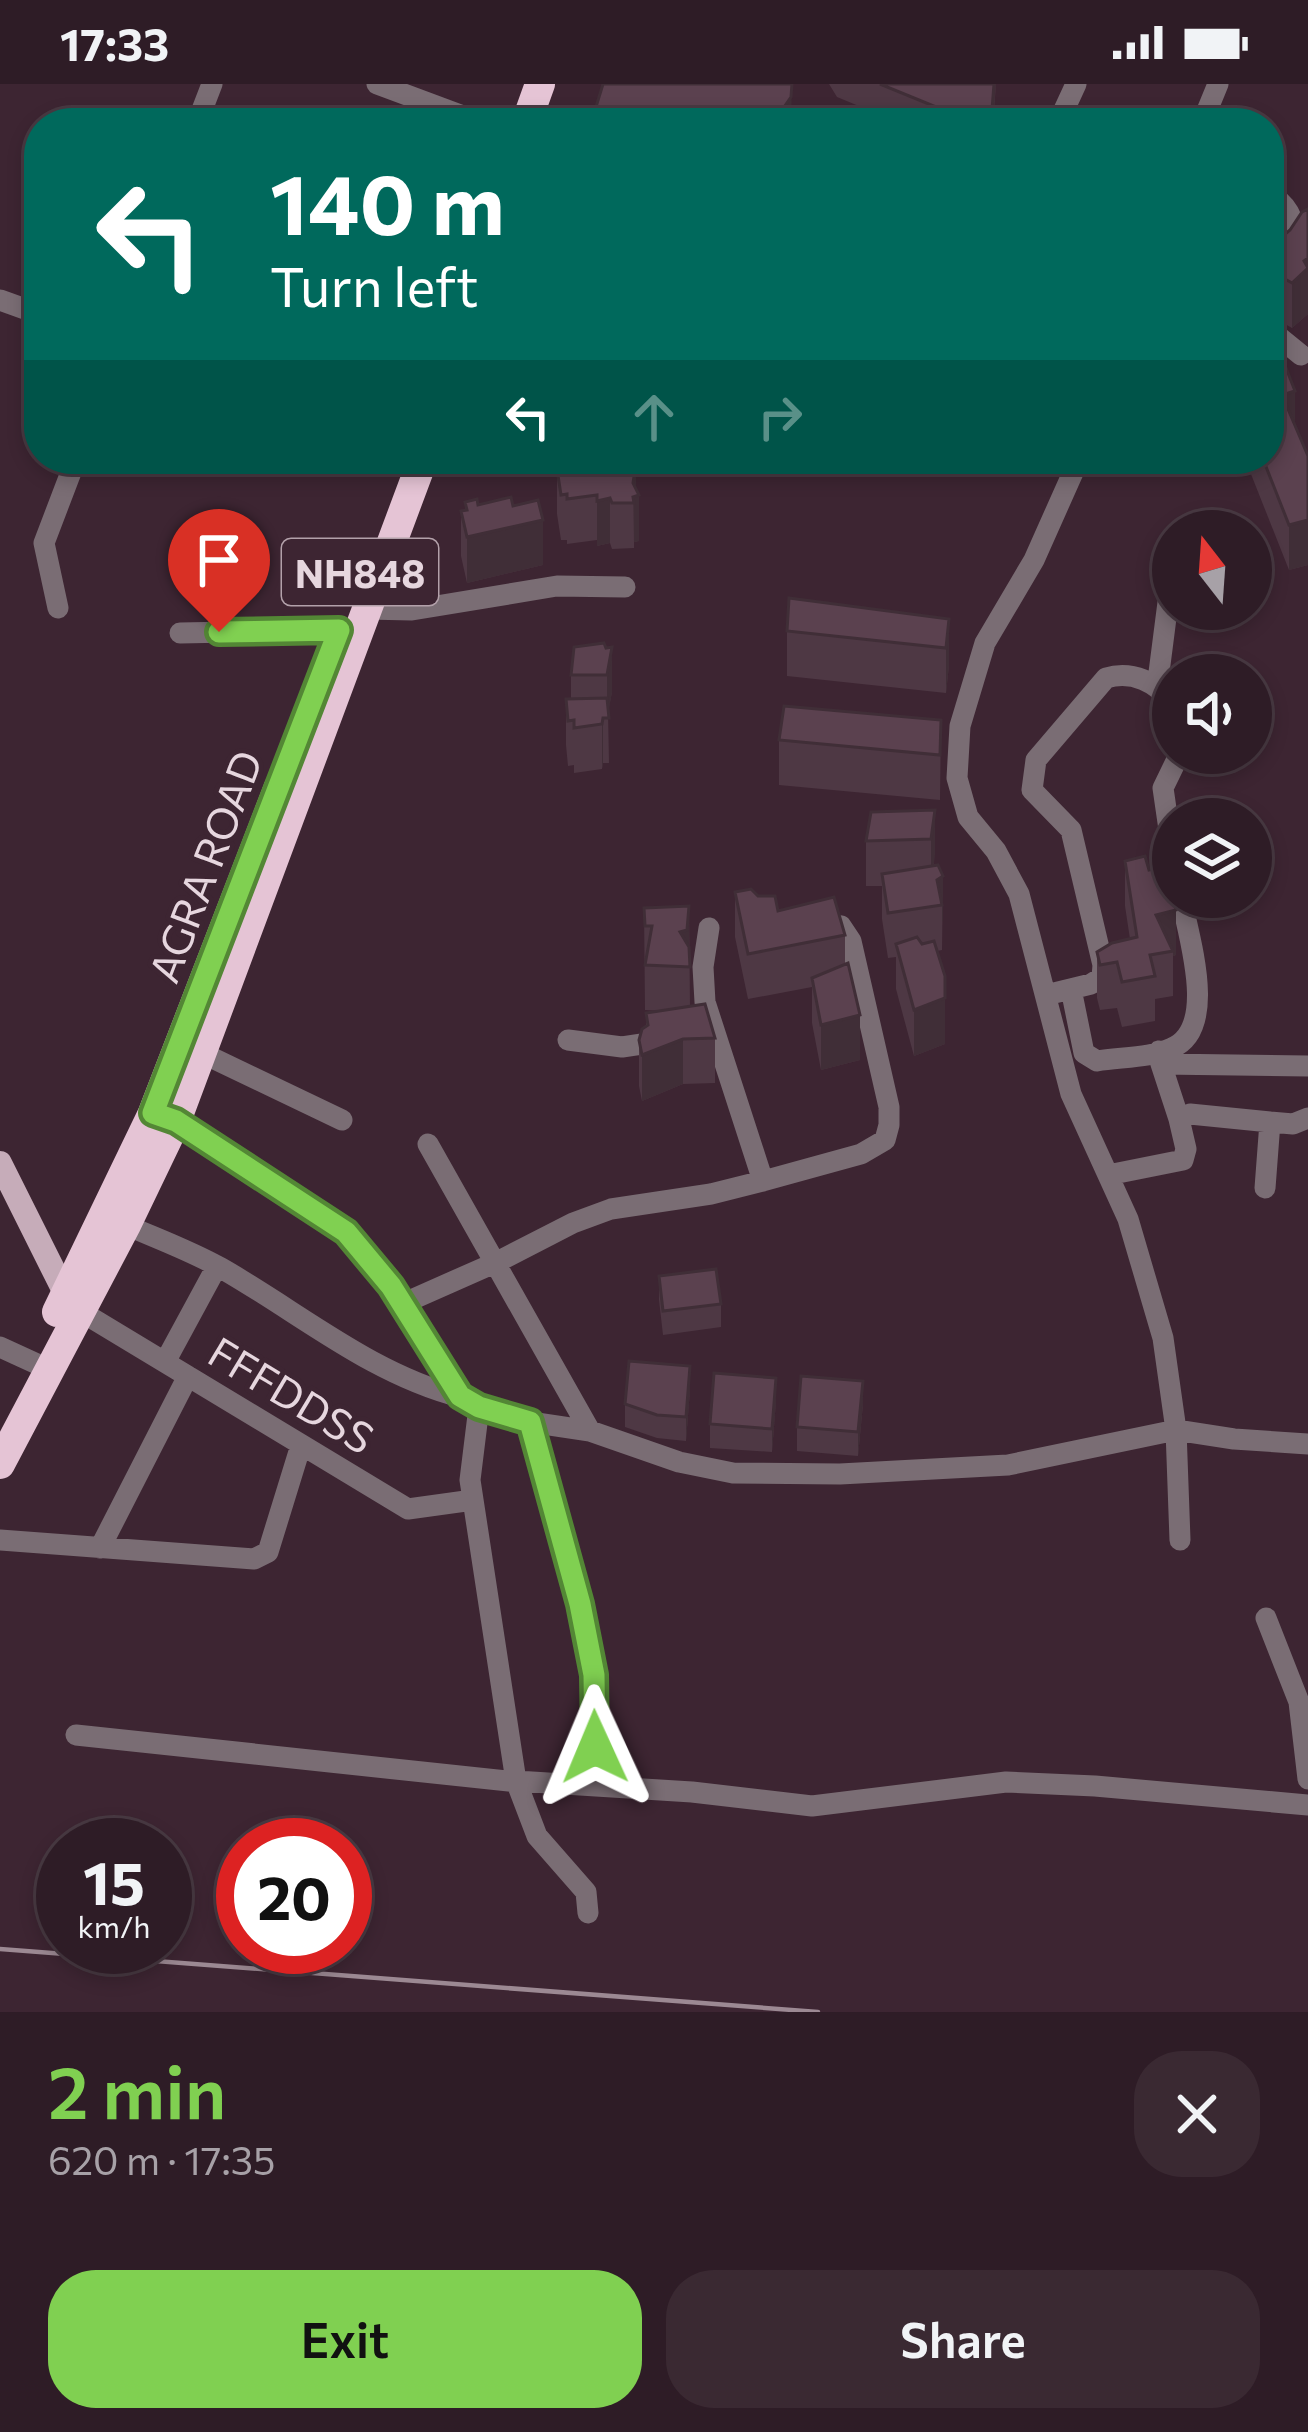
<!DOCTYPE html>
<meta charset="utf-8">
<style>
body{margin:0;font-family:Commissioner,sans-serif;background:#3a2932;color:#f1f3f6;height:100vh;display:flex;flex-direction:column;font-size:45px;white-space:nowrap}
*{box-sizing:border-box;margin:0}
p{font-size:39px;color:#a7a1a7}
.icon{flex:none;width:66px;height:66px;fill:none;stroke:currentColor;stroke-width:2;stroke-linecap:round;stroke-linejoin:round}
.map{position:relative;height:1928px;overflow:hidden}
.details{display:flex;flex-direction:column;background:#2e1c26;flex:1}
.details>*{flex:none}
.banner{position:absolute;left:24px;top:24px;width:1260px;height:366px;border-radius:48px;box-shadow:0 6px 18px #0003,0 0 0 3px #493a43;background:#00695c;color:#fff;overflow:hidden}
.needle{width:78px;rotate:343deg}
.fabs{position:absolute;left:1152px;top:426px;display:grid;gap:24px}
.fabs a{display:grid;place-items:center;width:120px;height:120px;border-radius:50%;background:#2e1c26;box-shadow:0 6px 18px #0003,0 0 0 3px #493a43;font-size:60px}
.speed{position:absolute;left:36px;top:1734px;display:flex;gap:24px;font-size:60px;font-weight:700;text-align:center}
.speed>*{display:grid;place-content:center;width:156px;height:156px;border-radius:50%;background:#2e1c26;box-shadow:0 6px 18px #0003,0 0 0 3px #493a43;line-height:1}
.speed small{font-size:30px;font-weight:400}
.speed .limit{border:18px solid #d22;background:#fff;color:#111}
.pin{position:absolute;display:grid;place-items:center;width:102px;height:102px;color:#fff;margin:-123px -51px;border-radius:50% 50% 50% 0;rotate:-45deg;box-shadow:0 0 12px #0007}
.pin .icon{rotate:45deg}
.me{position:absolute;width:132px;margin:-66px;rotate:359deg;stroke-linejoin:round;filter:drop-shadow(0 0 9px #0008)}
.turn{display:flex;align-items:center;gap:42px;height:252px;padding:0 48px;font-size:54px}
.turn .icon{width:156px;height:156px;stroke-width:2.5}
.turn b{display:block;font-size:84px;line-height:102px}
.lanes{display:flex;align-items:center;height:114px;padding:0 48px;background:#0003;justify-content:center;gap:60px;direction:ltr}
.lanes .off{opacity:.35}
.round{display:grid;place-items:center;flex:none;width:126px;height:126px;border-radius:48px;background:#3a2932}
.overview{display:flex;align-items:center;justify-content:space-between;height:204px;padding:0 48px}
h1{font-size:72px;font-weight:600;line-height:90px;color:#80d051}
.cta{display:flex;gap:24px;margin-top:auto;padding:24px 48px}
.cta a{flex:1;height:138px;border-radius:48px;background:#80d051;color:#111;font-size:48px;font-weight:600;line-height:138px;text-align:center}
.cta a+a{background:#3a2932;color:#f1f3f6}
.status{display:flex;justify-content:space-between;align-items:center;height:84px;padding:0 60px;background:#2e1c26;direction:ltr}
.status svg{height:33px;fill:currentColor}
.map>svg:first-child{display:block}
.lines{fill:none;stroke-linecap:round;stroke-linejoin:round}
.minor{stroke:#7a6d74;stroke-width:21}
.major{stroke:#c6acb9;stroke-width:24}
.highway{stroke:#e5c4d5;stroke-width:30}
.rail{stroke:#9c8993;stroke-width:4.5}
.wall{fill:#4e3844}
.shaded-wall{fill:#402e37}
.building{fill:#5b414f;stroke:#402e37;stroke-width:3}
.route-casing{stroke:#538735;stroke-width:30}
.route{stroke:#80d051;stroke-width:21}
.labels{text-anchor:middle;dominant-baseline:central;stroke-width:10;stroke-linejoin:round;paint-order:stroke}
.shield{fill:#3d2532;stroke:#b3a1aa;stroke-width:3}
.shield-label{font-size:39px;font-weight:bold;fill:#e6d6de}
.street-label{font-size:42px;fill:#e6d6de;stroke:#3d2532}
</style>
<div class="status"><b>17:33</b><svg viewBox="0 0 49 12"><path d="M0 12V9h3v3zM5 12V6h3v6zM10 12V3h3v9zM15 12V0h3v12zM26 1h20v11H26zM47 4h2v5h-2z"/></svg></div>
<div class="map">
<svg width="1308" height="1928" viewBox="0 0 1308 1928">
<rect width="100%" height="100%" fill="#3d2532"/>
<g class="lines">
<!-- minor -->
<path class="minor" d="M377,0L482,39
M197,39L212,0
M1058,39L1076,0
M1202,39L1218,0
M1269,110C1288,120 1295,135 1295,156L1269,184
M0,216L39,230
M1269,245L1301,271
M1079,375L1034,476L985,559L960,642L957,694L968,733L996,767L1019,810L1071,1010L1128,1135L1163,1254L1176,1346L1180,1456
M58,524L44,459L76,375
M366,525L412,526L557,502L625,503
M180,549L339,546
M1157,604L1171,495
M1173,773L1163,704L1180,669
M709,844L703,883L705,918L763,1097
M1071,905L1084,969L1097,977C1120,973 1151,974 1172,964C1219,944 1188,851 1181,813
M1046,911L1091,900L1102,893L1103,881L1071,746L1032,706L1036,676L1106,594C1132,586 1157,598 1173,620
M568,956L622,963L662,957
M1159,967L1161,980L1308,982
M202,969L342,1036
M1161,980L1179,1035
M165,1033L346,1148L391,1202L460,1313L479,1323L530,1338L590,1347L679,1378L733,1389L840,1390L1008,1381L1176,1346L1234,1355L1308,1360
M1270,1038L1293,1040L1308,1034
M428,1060L590,1347
M1108,1091L1183,1076L1186,1065L1179,1035L1190,1030L1270,1038L1265,1104
M126,1141C158,1155 191,1167 221,1184C300,1229 371,1290 460,1313
M402,1220L497,1178L573,1139L611,1125L711,1110L763,1097L861,1070L885,1056L889,1041V1023L851,857L841,842L818,839
M80,1227L408,1425L473,1416
M0,1263L48,1285
M165,1278L217,1182
M479,1323L470,1396L516,1697L537,1752L586,1808L588,1829
M530,1338L580,1520L594,1591L595,1663
M0,1456L254,1475L268,1468L301,1361
M100,1464L188,1292
M1266,1534L1299,1618L1308,1695
M76,1651L517,1698
M516,1697L692,1708L812,1722L1006,1698L1095,1702L1308,1721"/>
<!-- major -->
<path class="major" d="M0,1079L66,1211L75,1221"/>
<!-- highway -->
<path class="highway" d="M526,39L540,0
M57,1228L153,1029L279,703
M0,1380L126,1141L176,1037L423,375"/>
<!-- rail -->
<path class="rail" d="M0,1865L818,1928"/>
</g>
<!-- wall -->
<path class="wall" d="M829,0H996L993,39H900L837,13Z
M1308,125V230L1292,244L1269,231V159L1277,157L1290,146Z
M1295,341L1308,372V481L1289,486L1245,375H1269Z
M556,375H612L636,405L639,457L634,458V464L612,465L610,459L597,462V456L567,460V456H561L557,430V385H559Z
M465,418L478,421L513,422L543,481L467,499L461,472V427L465,426Z
M949,535V581L946,609L787,592V547Z
M604,559L612,608L608,628L609,679H603L602,685L574,689V681L568,682L566,661V615H571V591Z
M941,636L940,716L779,701V656Z
M935,726L934,782L943,792L942,866L937,867L945,960L914,972L896,905V873L888,874L882,835V802H866V757Z
M1125,777L1176,871L1173,872V912L1155,915V937L1122,943L1117,924L1100,926L1097,914V868L1130,855L1125,822Z
M735,808L758,812L778,827L845,851V880L860,976L821,986L812,939V903L748,915L735,853Z
M689,822L690,923L715,954V999L683,1000L642,1017L639,1002V956L646,942V929L663,927L645,926L644,824Z
M659,1192L721,1220V1243L663,1251L659,1216Z
M690,1306L686,1357L657,1354L625,1343V1320Z
M776,1317L772,1368L710,1364V1340Z
M863,1320L858,1372L797,1367V1343Z"/>
<!-- shaded-wall -->
<path class="shaded-wall" d="M792,0L791,39H773Z
M994,0H996L992,39V26Z
M1308,174V230L1292,244V199Z
M1295,307V352L1282,311Z
M564,375H612V393L564,405Z
M636,380V412L639,411V457L634,458L633,399Z
M610,414V459L597,462V417Z
M543,436V481L467,499V453Z
M1308,436V481L1289,486V441Z
M949,535V581L946,609V564Z
M612,563V608L607,636V591Z
M603,634V679L602,685V640Z
M935,726V771L931,800V755Z
M943,792V837H942V821L937,796Z
M689,822V867L680,848Z
M1176,826V871L1173,872V867L1156,831Z
M945,914V960L914,972V926Z
M860,931V976L821,986V941Z
M683,955V1000L642,1017V971Z
M690,1282V1306L686,1357V1333Z
M776,1294V1317L772,1368V1345Z
M863,1297V1320L858,1372V1348Z"/>
<!-- building -->
<path class="building" d="M603,0H792L791,13L773,39H591Z
M880,0H994L992,26L936,23Z
M1308,125V174L1304,177L1308,184L1292,199L1269,186V159L1273,156L1277,157L1290,146L1302,128Z
M1269,261L1274,268L1279,266L1295,307L1282,311L1308,372V436L1289,441L1263,375H1269Z
M629,375V381L636,380L633,399L639,411L633,413L634,419H612L610,414L597,417V411L567,415V410L561,411L557,385Z
M511,413L513,422L538,416L543,436L467,453L461,427L467,426L465,418L477,415L478,421Z
M789,514L949,535L946,564L787,547Z
M604,559L606,564L612,563L607,591H571L574,563Z
M607,614L609,634H603L602,640L574,644V636L568,637L566,615Z
M784,622L941,636L940,671L779,656Z
M935,726L931,755L866,757L871,728Z
M1145,772L1149,786L1167,782L1176,826L1156,831L1173,867L1150,871L1155,892L1122,898L1117,878L1100,881L1097,868L1112,859L1137,853L1125,777Z
M938,781L943,792L937,796L942,821L888,829L882,790Z
M751,805L758,812H775L778,827L834,813L845,851L748,870L735,808Z
M689,822L687,846L680,848L689,863L690,883L645,881L652,842H645L644,824Z
M917,853L922,860L934,857L945,892V914L914,926L896,860Z
M848,879L860,931L821,941L812,894Z
M705,920L715,954L683,955L642,971L639,956L642,945L648,941L646,929Z
M716,1185L721,1220L663,1227L659,1192Z
M629,1277L690,1282L686,1333L657,1331L625,1320Z
M714,1289L776,1294L772,1345L710,1340Z
M801,1292L863,1297L858,1348L797,1343Z"/>
<g class="lines">
<defs>
<path id="route" d="M219,548L339,546L153,1029L176,1037L346,1148L391,1202L460,1312L479,1323L530,1338L580,1520L594,1591L595,1663"/>
</defs>
<!-- route casing -->
<use href="#route" class="route-casing"/>
<!-- route -->
<use href="#route" class="route"/>
</g>
<g class="labels">
<!-- shield labels -->
<rect class="shield" x="282" y="455" width="156" height="66" rx="9"/>
<g class="shield-label">
<text x="360" y="488">NH848</text>
</g>
<!-- street labels -->
<g class="street-label">
<text transform="translate(204 782) rotate(-69)">AGRA ROAD</text>
<text transform="translate(292 1310) rotate(31)">FFFDDSS</text>
</g>
</g>
</svg>
<div class="fabs">
<a><svg class="needle" viewBox="-14 -14 28 28"><path d="M0-13l5 13h-10z" fill="#e53935"/><path d="M0 13l5-13h-10z" fill="#a7a1a7"/></svg></a>
<a><svg class="icon" aria-label="sound" viewBox="0 0 24 24"><path d="M4 9h4l5-4v14l-5-4H4zM17 9q2 3 0 6"/></svg></a>
<a><svg class="icon" aria-label="layers" viewBox="0 0 24 24"><path d="M12 4l9 5-9 5-9-5zM3 14l9 5 9-5"/></svg></a>
</div>
<div class="speed"><div>15<small>km/h</small></div><div class="limit">20</div></div>
<div class="pin" style="left:219px;top:548px;background:#d93025"><svg class="icon" aria-label="arrive" viewBox="0 0 24 24"><path d="M6 21V4h12l-3 4 3 4H6"/></svg></div>
<svg class="me" style="left:595px;top:1663px" viewBox="-20 -20 40 40"><path d="M0-17L14 15 0 8-14 15z" fill="#80d051" stroke="#fff" stroke-width="4"/></svg>
<div class="banner">
<div class="turn"><svg class="icon" aria-label="left" viewBox="0 0 24 24"><path d="M17 20v-9H6M10 6l-5 5 5 5"/></svg><div><b>140 m</b>Turn left</div></div>
<div class="lanes"><svg class="icon" aria-label="left" viewBox="0 0 24 24"><path d="M17 20v-9H6M10 6l-5 5 5 5"/></svg><svg class="icon off" aria-label="ahead" viewBox="0 0 24 24"><path d="M12 20V5M6 11l6-6 6 6"/></svg><svg class="icon off" aria-label="right" viewBox="0 0 24 24"><path d="M7 20v-9h11M14 6l5 5-5 5"/></svg></div>
</div>
</div>
<section class="details">
<div class="overview"><div><h1>2 min</h1><p>620 m · 17:35</p></div><a class="round"><svg class="icon" aria-label="close" viewBox="0 0 24 24"><path d="M6 6l12 12M18 6L6 18"/></svg></a></div>
<div class="cta"><a>Exit</a><a>Share</a></div>
</section>
